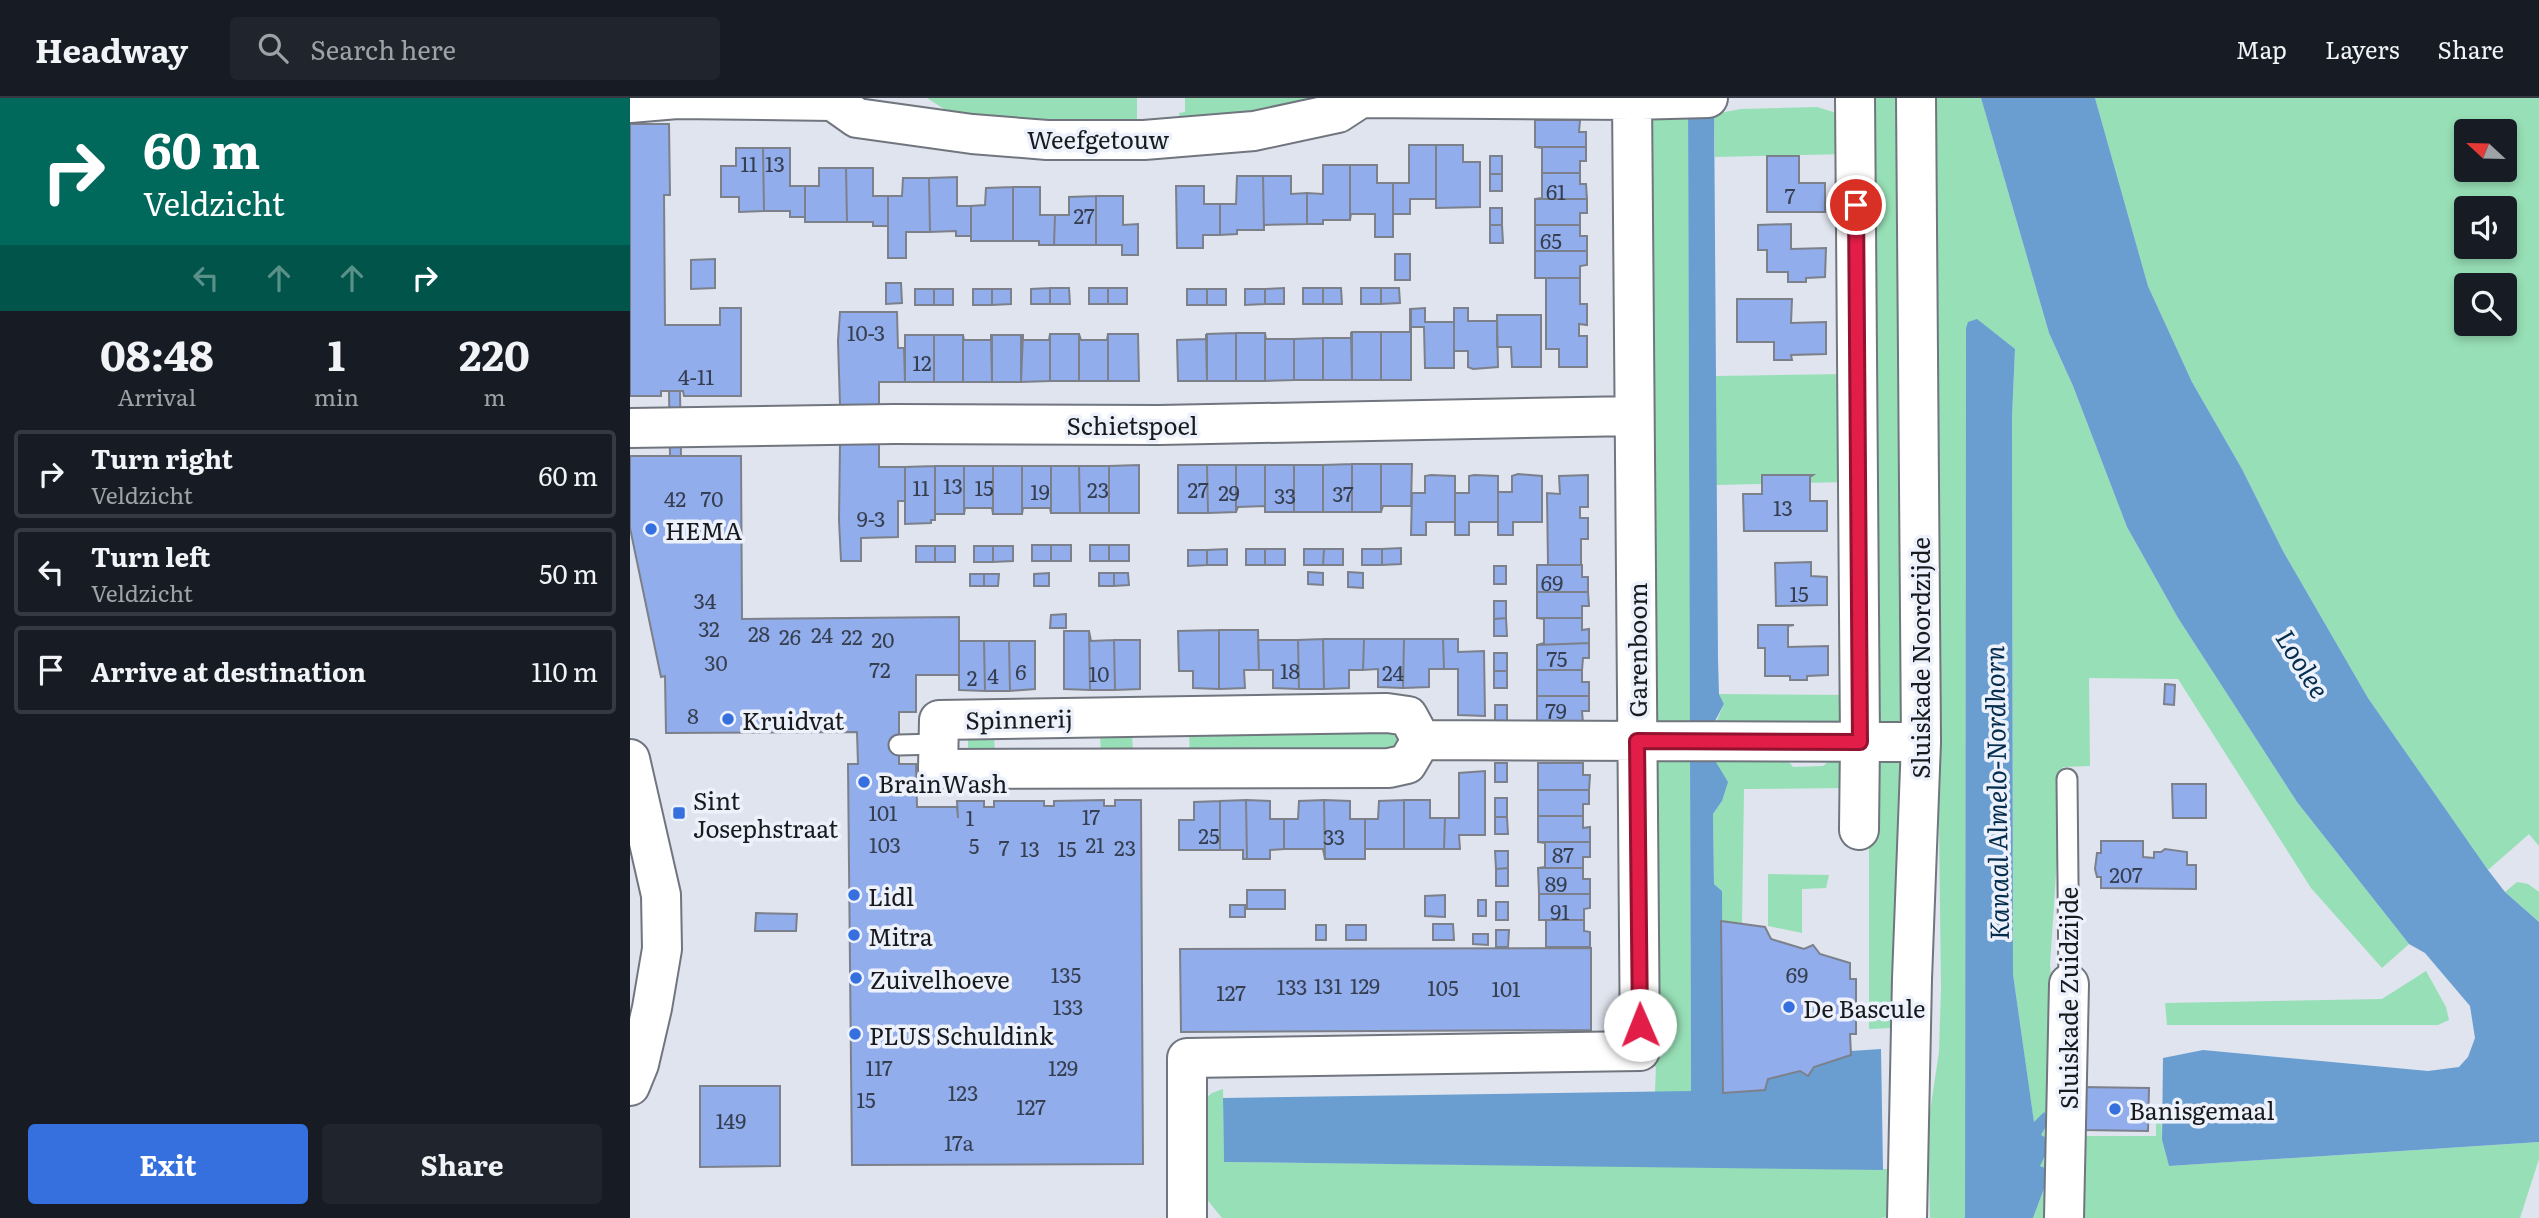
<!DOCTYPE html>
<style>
body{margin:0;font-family:Literata,serif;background:#20242c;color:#f1f3f6;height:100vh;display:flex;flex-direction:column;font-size:26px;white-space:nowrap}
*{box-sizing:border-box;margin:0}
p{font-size:23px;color:#9ea1a6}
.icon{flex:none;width:38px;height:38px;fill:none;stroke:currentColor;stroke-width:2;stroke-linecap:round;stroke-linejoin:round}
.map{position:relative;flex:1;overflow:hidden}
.details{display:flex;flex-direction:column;background:#171b24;width:630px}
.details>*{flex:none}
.banner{background:#00695c;color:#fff;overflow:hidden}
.needle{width:46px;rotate:292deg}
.tools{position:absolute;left:1824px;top:21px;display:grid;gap:14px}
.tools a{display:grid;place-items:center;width:63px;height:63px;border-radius:7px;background:#171b24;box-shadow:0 4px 10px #0003;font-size:35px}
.pin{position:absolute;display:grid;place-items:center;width:60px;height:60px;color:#fff;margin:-30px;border:4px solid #fff;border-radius:50%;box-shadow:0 2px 7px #0007}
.me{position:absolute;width:77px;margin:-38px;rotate:359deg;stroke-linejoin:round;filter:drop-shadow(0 0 5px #0008)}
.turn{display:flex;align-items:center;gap:24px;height:147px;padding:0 28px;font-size:32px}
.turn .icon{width:91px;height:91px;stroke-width:2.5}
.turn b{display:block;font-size:49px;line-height:60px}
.lanes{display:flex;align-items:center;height:66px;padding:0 28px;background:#0003;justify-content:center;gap:35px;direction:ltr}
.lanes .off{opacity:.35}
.eta{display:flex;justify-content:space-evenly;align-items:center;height:119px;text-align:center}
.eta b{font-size:42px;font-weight:700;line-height:49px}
.action{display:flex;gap:14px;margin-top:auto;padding:14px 28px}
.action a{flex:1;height:80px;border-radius:7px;background:#366fde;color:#fff;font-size:28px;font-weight:700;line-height:80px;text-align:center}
.action a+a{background:#20242c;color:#f1f3f6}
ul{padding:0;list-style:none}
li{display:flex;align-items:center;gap:21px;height:88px;margin:0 14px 10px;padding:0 14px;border:4px solid #363941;border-radius:7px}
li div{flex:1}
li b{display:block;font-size:26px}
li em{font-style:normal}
header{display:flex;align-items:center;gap:42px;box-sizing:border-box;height:98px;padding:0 35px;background:#171b24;border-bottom:2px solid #363941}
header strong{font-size:33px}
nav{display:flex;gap:38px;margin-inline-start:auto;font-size:24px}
.search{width:490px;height:63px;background:#20242c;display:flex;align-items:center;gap:18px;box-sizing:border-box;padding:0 24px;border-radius:7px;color:#9ea1a6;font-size:26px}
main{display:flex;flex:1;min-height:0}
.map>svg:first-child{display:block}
.green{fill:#97dfb6;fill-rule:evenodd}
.water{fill:#6a9ed1}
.building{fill:#92adeb;stroke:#7c808a;stroke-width:2}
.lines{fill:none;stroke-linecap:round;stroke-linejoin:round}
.lane-casing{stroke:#70757e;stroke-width:23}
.street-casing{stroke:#70757e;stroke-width:42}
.secondary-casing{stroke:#70757e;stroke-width:42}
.lane{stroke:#fff;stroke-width:19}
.street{stroke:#fff;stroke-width:38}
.secondary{stroke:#fff;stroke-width:38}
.route-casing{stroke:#92132f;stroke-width:18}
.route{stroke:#e11d48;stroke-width:12}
.poi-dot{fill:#366fde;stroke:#ecf1fc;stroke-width:2.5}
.labels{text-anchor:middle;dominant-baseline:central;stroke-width:7;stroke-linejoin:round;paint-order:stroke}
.number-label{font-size:21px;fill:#363f51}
.street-label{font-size:24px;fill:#181a1e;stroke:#ecf1fc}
.poi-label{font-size:24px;fill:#181a1e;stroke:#ecf1fc;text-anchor:start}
.water-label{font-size:26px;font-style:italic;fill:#042c4d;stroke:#ecf1fc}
</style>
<header>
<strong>Headway</strong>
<div class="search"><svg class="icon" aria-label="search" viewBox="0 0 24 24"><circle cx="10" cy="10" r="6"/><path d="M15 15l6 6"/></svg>Search here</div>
<nav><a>Map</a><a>Layers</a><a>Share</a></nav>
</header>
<main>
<section class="details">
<div class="banner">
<div class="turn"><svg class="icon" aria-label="right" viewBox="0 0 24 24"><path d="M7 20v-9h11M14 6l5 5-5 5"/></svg><div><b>60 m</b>Veldzicht</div></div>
<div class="lanes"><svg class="icon off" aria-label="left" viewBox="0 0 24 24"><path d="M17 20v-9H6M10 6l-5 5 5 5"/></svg><svg class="icon off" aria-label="ahead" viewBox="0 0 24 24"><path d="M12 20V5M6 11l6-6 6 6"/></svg><svg class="icon off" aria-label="ahead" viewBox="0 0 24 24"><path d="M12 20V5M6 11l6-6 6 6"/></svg><svg class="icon" aria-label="right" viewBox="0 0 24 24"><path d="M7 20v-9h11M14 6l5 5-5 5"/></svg></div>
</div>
<div class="eta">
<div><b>08:48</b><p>Arrival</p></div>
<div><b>1</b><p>min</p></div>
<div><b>220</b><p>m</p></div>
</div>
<ul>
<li><svg class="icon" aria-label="right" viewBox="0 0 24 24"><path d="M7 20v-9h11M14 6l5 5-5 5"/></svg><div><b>Turn right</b><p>Veldzicht</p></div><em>60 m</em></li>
<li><svg class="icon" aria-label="left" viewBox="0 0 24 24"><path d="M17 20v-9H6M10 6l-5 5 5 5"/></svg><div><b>Turn left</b><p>Veldzicht</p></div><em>50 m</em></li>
<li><svg class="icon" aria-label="arrive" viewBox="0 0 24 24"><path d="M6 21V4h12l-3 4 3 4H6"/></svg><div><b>Arrive at destination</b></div><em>110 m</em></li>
</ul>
<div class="action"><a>Exit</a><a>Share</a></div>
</section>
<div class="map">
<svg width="1909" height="1120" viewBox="0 0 1909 1120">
<rect width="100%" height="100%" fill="#dfe4ee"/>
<!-- green -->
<path class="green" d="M297,0H507V31L322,16Z
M555,0H706L551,29L549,15L555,14Z
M1233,0H1277L1278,625L1237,638Z
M1300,0H1351L1419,235L1443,288L1497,429L1548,520L1667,704L1779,846L1752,870L1681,790L1548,581L1459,580L1460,668L1433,669L1420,867L1425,913L1424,1120H1403L1421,1072L1410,1068L1411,1037L1414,1015L1404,1025L1383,876L1382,319L1385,251L1336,230L1335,1120H1300L1298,1027L1309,954L1311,890Z
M1465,0H1909V748L1899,736L1858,772L1738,600L1653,453L1612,371L1562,284L1518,188ZM1836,33H1874V72H1836ZM1836,110H1874V149H1836ZM1836,187H1874V226H1836Z
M1187,9L1210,16L1218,56L1085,59L1084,16L1111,11Z
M1058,11L1060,631L1021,626L1020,18Z
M1217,276L1216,384L1086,387V278Z
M1089,596L1221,597L1212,628L1085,627L1094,606Z
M362,629L502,631L503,659H471L470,635L364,634L365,660L348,659L338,650V640L349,632Z
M761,630L772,641L766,656L560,661L559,631Z
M1159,652V664L1163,669L1193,668L1199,663L1198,654L1216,665V690L1114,691L1112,826L1091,823L1092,793L1084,786L1083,716L1092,703L1084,662Z
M1247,659H1273L1261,930L1239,931V749L1247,716Z
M1022,663H1060L1061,994H1025L1026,969L1021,966Z
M1138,776L1199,777L1196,790L1172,791V835L1138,828Z
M1887,784L1898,786L1909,794V824L1875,794Z
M1796,873L1816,909L1819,922L1808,927H1537L1535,905L1752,901Z
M593,991L594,1064L1261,1071L1260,1112L1257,1119L1252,1120H592L575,1099V1015L576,1000L582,995Z
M1526,1014H1531L1532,1042L1539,1068L1909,1044V1061L1890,1120H1447L1452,1038H1526Z"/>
<!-- water -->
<path class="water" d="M1058,0H1084L1088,561L1089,596L1094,606L1085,623L1084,661L1098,684L1092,703L1083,716L1084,786L1092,793L1093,994L1135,992L1138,981L1170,973L1178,977L1184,969L1221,957V953L1251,951L1253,1072L594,1064L593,1000L1061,993Z
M1351,0H1465L1518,188L1562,284L1612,371L1653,453L1738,600L1858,772L1875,794L1909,824V1044L1539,1068L1532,1042L1533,960L1573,952L1798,973L1829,969L1838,959L1845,940L1840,908L1795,855L1779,846L1667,704L1548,520L1497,429L1443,288L1419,235Z
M1347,221L1385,251L1382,319L1383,876L1404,1024L1414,1014L1420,1021L1411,1037L1422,1043L1410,1068L1421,1072L1403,1120H1335L1336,230L1338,224Z"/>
<!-- building -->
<path class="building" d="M905,22H950L949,34H956V49H905Z
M0,26H39L40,97H34L35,227H90V210H111V298H54L53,293H50L51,358H40L39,293H31V298H0Z
M779,47H806V101H780V116H763V85H779Z
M806,47H833V64H850V109L806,110Z
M905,49H956V63H950V75H912V50Z
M106,50H133L134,113L109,114V99H91V68H106Z
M133,50H160V88H175V124V119H160V113H134Z
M860,58H872V76H860Z
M1137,58H1169V85H1195V114H1137Z
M693,67H720V122H693V126H677V95L693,96Z
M720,67H747V85H763V139H745V116H721L720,122Z
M189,70H216L217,124H175V88H189Z
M216,70H243V98H258V128H243V124H217Z
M912,75H950V86H956L957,101H905L912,100Z
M860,76H872V93H860Z
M607,78H633L634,132H607V136L590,137V106H606Z
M633,78H661V96L677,95V126L634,127V132Z
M327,79V108H341V138H326V133L300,134L299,80Z
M273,80H299L300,134H276V160H258V98H272Z
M546,88H574V106H590V137H573V150H547Z
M383,89V143H341V108L355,107L356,90Z
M383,89H410V117H425L424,147H409V143H383Z
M466,98V147H424L425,117H439V99Z
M466,98H493V127L508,126V157H492V147H466Z
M905,101H957V115H950V127H905Z
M860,110H872V127H860Z
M1161,126V151L1196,150L1195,179L1176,180V184H1158V174H1137V152H1128V127Z
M860,127H872L873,145H860Z
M905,127H950V138H957V153H905Z
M905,153H957V167L950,168V180H905Z
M765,156H780V182H765Z
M85,161V190L61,191V162Z
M916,180H950V206H957V227L949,226V238H957V269H929V251H916Z
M256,185H271L272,205L256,206Z
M420,190V206H401V191Z
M420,190H439L440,206H420Z
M459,190H478V206H459Z
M478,190H497V206H478Z
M654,190V206H635V191Z
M673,190H693V206H673Z
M693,190H711L712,206H693Z
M731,190H751V206H731Z
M751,190H769L770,205L751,206Z
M285,191H304V207H285Z
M304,191H323V207H304Z
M343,191H362V207H343Z
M362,191H381V206L362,207Z
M557,191H577V207H557Z
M577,191H596V207H577Z
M615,191H635V206L615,207Z
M1107,201H1162L1161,225L1196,224V256L1161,257L1162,262H1144V244H1107Z
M795,210V224H824V210V270H795L794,229H781V211Z
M824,210H838V223H867V217L868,269L843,271L838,269V253H824Z
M780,211H781V282H751V234H780Z
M210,214H267L268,250H274L275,284H249V307H210L208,243Z
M867,217H911V269H882L881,249H867Z
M721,234L722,282H693V240H721Z
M722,234H751V282H722Z
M606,235V283H577V236Z
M606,235H635V283H606Z
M635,235L636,241H664V282L635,283Z
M361,236L362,284H333V237L334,242H361Z
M393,236V242H419L420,236V283L391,284Z
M420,236H449V283H420Z
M449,236L451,242H477L478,236V283H449Z
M478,236H508L509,283H478Z
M576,236L577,283H548L547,242L576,241Z
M275,237H304V284H275Z
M304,237H333V284H304Z
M362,237H391V284H362Z
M693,240V282H664V241Z
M39,293H50L51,358H40Z
M210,346H249V369H275V403H268V439L231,440V463H211L209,422Z
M0,358H111L112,521L329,519V577H286V614H269V666H286L287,709H327L328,720L327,703H354V709H364V703H414V708H424V703L474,702V708H485V702H511L513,1066L222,1067L218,666H228L227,634L36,635L35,578L31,579L0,430Z
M722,366H751V414H722Z
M722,366V414H693V367Z
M751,366H782L781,408H753L751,414Z
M509,367V415H479V368Z
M548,367H577L578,415H548Z
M577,367H606V414L578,415Z
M606,367H635V414V408L608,409L606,414Z
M635,367H664V414H635Z
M664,367H693V414H664Z
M305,368H334V416H305Z
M305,368V422H301V425L275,426V369Z
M334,368H363V416L362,410H335L334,416Z
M363,368H392V416H363Z
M392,368H421V415L420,410H393L392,416Z
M421,368H449L450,415H421Z
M449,368H479V415H450Z
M888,376L912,378V424H883V437H868V394H882V378Z
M801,377L825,378V437V424H796V437H781L782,395H795V378Z
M844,377L868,378V437V424H839V437H825V395H839V378Z
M958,377V409H950V420H958V441H951V467H918L917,395L930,396L929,378Z
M1132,377H1183L1180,379V403H1197V433H1114L1113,396H1132Z
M402,447H421V463H402Z
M421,447H441V463H421Z
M460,447H479V463H460Z
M479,447H499V463H479Z
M286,448H305V464H286Z
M305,448H325V464H305Z
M344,448H363V464H344Z
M363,448H383V463L363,464Z
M771,450V466L752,467V451Z
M597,451V467H577V452Z
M616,451H635V467H616Z
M635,451H655V467H635Z
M674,451H694L693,467H674Z
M694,451H713V467H693Z
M732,451H752V467H732Z
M558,452H577V467L558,468Z
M1181,464V478L1197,479V507L1146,508L1145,465Z
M907,467H952V479H958V494H907Z
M864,468H876V486H864Z
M678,474L693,475V487L678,486Z
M718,474L733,475V490L718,489Z
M419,475V488H404V476Z
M469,475H484V488H469Z
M484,475H498L499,487L484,488Z
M340,476H354V488H340Z
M354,476H369L368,488H354Z
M907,494H958L959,508H952V520H907Z
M864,503H876V520L864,521Z
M436,516V530H420L421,517Z
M876,520L877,538H864V521Z
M907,520H952V532L959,531V545L907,547L914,545V521Z
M1128,527H1164L1158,528V549L1198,548V577L1177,578V582H1160V578H1135V550H1128Z
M589,532V591L563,590V573H549L548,533Z
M589,532H628L629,572H614L615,590L589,591Z
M434,533H459L460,592L434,591Z
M459,533L461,543L484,542L485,592H460Z
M693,541L694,591H669L668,542Z
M693,541H734L733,572H719V590L694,591Z
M734,541H774L773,590L748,589V571L733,572Z
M774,541H813L814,571H799V589L773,590Z
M813,541H828V554L854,553L855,618L828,617V571H814Z
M484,542H510V591L485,592Z
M628,542H668L669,591L643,590V572H629Z
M329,543H354L355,593L329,592Z
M354,543H379L380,593H355Z
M379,543H405V591L380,593Z
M959,545V560H953L952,572H907V547Z
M864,555H877V573H864Z
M907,572H952V584H959V598H907Z
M864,573H877V590H864Z
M1535,586L1545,587L1544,607L1534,606Z
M907,598H959V613H952L953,625L907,626Z
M865,607H877V626H865Z
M865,665H877V684H865Z
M908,665H953V677H960L959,692H908Z
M855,673V737H829L830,751H814L815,720H829V675Z
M1542,686H1576V720H1543Z
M908,692H959V706H953V718H908Z
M865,700H877V719H865Z
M616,702L640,703V721H654V751L640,752V761H617Z
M616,702L617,761H613V752H590V703Z
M694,702L695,761L693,751H654V721H668L669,703Z
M694,702L720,703V721H735V761H695Z
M774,702V751H735V761V721H748L749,703Z
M774,702H800V720H815L814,751H774Z
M590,703V752H549V722H564V704Z
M908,718H953V730L960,729V744H908Z
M865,719H877L878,736H865Z
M1471,743H1513V759L1524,760V754H1531L1535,751L1557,754V767H1566V791L1471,790V779H1467L1465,771L1467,755H1471Z
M908,744H960V759H953V770H908L915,769V745Z
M865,753H878V770L866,771Z
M878,770V788H866V771Z
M908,770H953V781H960V796H909Z
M617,792H655V811H617Z
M909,796H960V810L954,811V822H909Z
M815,797V819L795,818V798Z
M848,802H856V818H848Z
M866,804H878V822H866Z
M600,807H615V819H600Z
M126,815L167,816L166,833H125Z
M916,822H954V833L960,834V849H916Z
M1091,823L1135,829L1141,841L1174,851L1183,847L1190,856L1220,865V881H1226V936H1220L1221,957L1184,969L1178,978L1170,973L1138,981L1135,992L1093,995Z
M803,826H823L824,842H803Z
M686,827H696V842H686Z
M716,827H736V842H716Z
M866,832H879L878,849H866Z
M843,836H858V847L843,846Z
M961,850V932L551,934L550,851Z
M70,988H150V1068L70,1069Z
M1452,989L1519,990L1518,1033L1452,1032Z"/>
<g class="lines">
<defs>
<path id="lane" d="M269,647L308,646
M1437,681L1439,886"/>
<path id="street" d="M731,0L1002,2L1078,0
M1225,0L1230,644L1229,732
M203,3L227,20L342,36L417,42H514L624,33L708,15L731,0
M0,5L47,1L203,3L207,0
M0,330L264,326L529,327L1004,318
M791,642L777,666L759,670L308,671L309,622L757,615L778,618L791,642L1291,644
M557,1120V960L1010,953L1002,0
M1277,1120L1282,881L1291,644L1286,0
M1434,1120L1439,886"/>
<path id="secondary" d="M0,661L31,797L32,851L22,910L9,966L0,988"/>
</defs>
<!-- lane casing -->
<use href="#lane" class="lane-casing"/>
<!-- street casing -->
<use href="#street" class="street-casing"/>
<!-- secondary casing -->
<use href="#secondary" class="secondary-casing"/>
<!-- lane -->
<use href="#lane" class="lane"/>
<!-- street -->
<use href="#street" class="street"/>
<!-- secondary -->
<use href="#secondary" class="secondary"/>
</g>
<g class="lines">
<defs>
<path id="route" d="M1010,927L1007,643L1230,644L1226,107"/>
</defs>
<!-- route casing -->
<use href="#route" class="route-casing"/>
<!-- route -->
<use href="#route" class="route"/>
</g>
<!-- markers -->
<g class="poi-dot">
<circle cx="21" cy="431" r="7"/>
<circle cx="98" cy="621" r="7"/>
<circle cx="234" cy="684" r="7"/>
<rect x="42" y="708" width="14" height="14" rx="3.5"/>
<circle cx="224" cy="797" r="7"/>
<circle cx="224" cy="837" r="7"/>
<circle cx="226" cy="880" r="7"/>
<circle cx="1159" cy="909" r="7"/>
<circle cx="225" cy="936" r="7"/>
<circle cx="1485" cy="1011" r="7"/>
</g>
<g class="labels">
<!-- number labels -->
<g class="number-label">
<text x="119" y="64">11</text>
<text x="145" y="64">13</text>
<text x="926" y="92">61</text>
<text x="1160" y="96">7</text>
<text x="454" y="116">27</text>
<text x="921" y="141">65</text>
<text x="236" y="233">10-3</text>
<text x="292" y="263">12</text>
<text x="66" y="277">4-11</text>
<text x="323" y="386">13</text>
<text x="291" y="388">11</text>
<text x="354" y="388">15</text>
<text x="468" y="390">23</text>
<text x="568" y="390">27</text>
<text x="410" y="392">19</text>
<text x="599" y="393">29</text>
<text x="713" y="394">37</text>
<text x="655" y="396">33</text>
<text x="45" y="399">42</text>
<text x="82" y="399">70</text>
<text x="1153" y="408">13</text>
<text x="241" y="419">9-3</text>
<text x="922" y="483">69</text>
<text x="1169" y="494">15</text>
<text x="75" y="501">34</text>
<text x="79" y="529">32</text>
<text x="129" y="534">28</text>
<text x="192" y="535">24</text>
<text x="160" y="537">26</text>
<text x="222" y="537">22</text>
<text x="253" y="540">20</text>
<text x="927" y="559">75</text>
<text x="86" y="563">30</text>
<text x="250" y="570">72</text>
<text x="660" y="571">18</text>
<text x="391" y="572">6</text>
<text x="763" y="573">24</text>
<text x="469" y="574">10</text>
<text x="363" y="576">4</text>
<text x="342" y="578">2</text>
<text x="926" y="611">79</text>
<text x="63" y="616">8</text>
<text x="253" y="713">101</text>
<text x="461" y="717">17</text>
<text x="340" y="718">1</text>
<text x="579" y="736">25</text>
<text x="704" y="737">33</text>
<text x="255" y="745">103</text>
<text x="465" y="745">21</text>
<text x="344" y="746">5</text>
<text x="374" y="748">7</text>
<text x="495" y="748">23</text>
<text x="400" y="749">13</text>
<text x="437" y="749">15</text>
<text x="933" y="755">87</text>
<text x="1496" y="775">207</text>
<text x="926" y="784">89</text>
<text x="930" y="812">91</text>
<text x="436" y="875">135</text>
<text x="1167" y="875">69</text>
<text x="698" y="886">131</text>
<text x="735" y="886">129</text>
<text x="662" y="887">133</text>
<text x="813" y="888">105</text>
<text x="876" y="889">101</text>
<text x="601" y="893">127</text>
<text x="438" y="907">133</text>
<text x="249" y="968">117</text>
<text x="433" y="968">129</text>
<text x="333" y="993">123</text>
<text x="236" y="1000">15</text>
<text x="401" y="1007">127</text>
<text x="101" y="1021">149</text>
<text x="329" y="1043">17a</text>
</g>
<!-- street labels -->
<g class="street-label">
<text x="468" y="40">Weefgetouw</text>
<text x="502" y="326">Schietspoel</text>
<text transform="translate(1006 552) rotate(-90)">Garenboom</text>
<text transform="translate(1289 560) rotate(-90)">Sluiskade Noordzijde</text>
<text transform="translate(389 620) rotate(-1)">Spinnerij</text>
<text transform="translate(1437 900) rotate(-90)">Sluiskade Zuidzijde</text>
</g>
<!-- poi labels -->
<g class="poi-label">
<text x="35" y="431">HEMA</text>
<text x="112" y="621">Kruidvat</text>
<text x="248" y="684">BrainWash</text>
<text x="63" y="701">Sint<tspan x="63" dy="28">Josephstraat</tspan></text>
<text x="238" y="797">Lidl</text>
<text x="238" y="837">Mitra</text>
<text x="240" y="880">Zuivelhoeve</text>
<text x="1173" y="909">De Bascule</text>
<text x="239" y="936">PLUS Schuldink</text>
<text x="1499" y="1011">Banisgemaal</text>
</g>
<!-- water labels -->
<g class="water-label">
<text transform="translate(1674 565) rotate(58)">Loolee</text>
<text transform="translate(1365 695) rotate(-91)">Kanaal Almelo-Nordhorn</text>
</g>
</g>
</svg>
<div class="tools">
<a><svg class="needle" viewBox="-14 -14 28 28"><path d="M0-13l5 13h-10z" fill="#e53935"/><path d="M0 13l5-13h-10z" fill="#9ea1a6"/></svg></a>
<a><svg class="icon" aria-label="sound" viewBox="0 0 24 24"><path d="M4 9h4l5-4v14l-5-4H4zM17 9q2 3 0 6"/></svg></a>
<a><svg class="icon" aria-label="search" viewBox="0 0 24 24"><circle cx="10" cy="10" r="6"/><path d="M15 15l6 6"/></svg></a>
</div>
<div class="pin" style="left:1226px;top:107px;background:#d93025"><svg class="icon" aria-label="arrive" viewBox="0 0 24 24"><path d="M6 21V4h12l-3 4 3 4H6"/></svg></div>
<svg class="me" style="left:1010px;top:927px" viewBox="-20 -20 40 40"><circle r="19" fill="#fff"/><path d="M0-13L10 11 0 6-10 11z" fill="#e11d48"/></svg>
</div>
</main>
